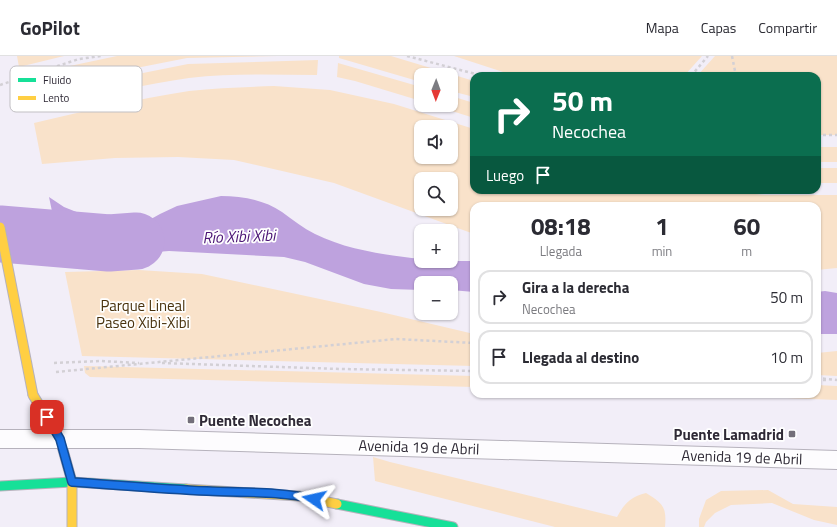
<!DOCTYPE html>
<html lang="es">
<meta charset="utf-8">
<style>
body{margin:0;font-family:"Titillium Web",sans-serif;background:#f7f7f7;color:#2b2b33;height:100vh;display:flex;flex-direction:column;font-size:15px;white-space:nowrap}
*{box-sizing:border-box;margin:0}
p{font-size:13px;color:#7c7c81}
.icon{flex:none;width:22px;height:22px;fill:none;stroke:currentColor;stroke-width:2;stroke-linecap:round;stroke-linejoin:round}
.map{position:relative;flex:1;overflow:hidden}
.panel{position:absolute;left:470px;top:146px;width:351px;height:196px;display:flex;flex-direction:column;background:#fff;border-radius:12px;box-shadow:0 1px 3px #0004}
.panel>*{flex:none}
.banner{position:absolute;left:470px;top:16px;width:351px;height:122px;border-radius:12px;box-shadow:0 1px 3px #0004;background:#0b6e4f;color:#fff;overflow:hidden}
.needle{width:26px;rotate:181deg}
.buttons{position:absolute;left:414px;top:12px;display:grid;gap:8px}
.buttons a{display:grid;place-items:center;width:44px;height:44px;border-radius:8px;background:#fff;box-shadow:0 1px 3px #0004;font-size:20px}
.pin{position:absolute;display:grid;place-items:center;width:34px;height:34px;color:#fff;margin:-17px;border-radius:8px;box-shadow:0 2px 6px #0006}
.me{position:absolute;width:44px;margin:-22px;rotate:281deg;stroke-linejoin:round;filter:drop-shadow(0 0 3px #0008)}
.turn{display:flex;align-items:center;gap:14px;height:84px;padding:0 16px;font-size:18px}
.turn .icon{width:52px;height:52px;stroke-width:2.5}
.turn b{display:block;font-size:28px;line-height:34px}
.then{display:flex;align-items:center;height:38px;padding:0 16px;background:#0003;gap:8px;font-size:15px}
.eta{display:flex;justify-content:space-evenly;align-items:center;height:68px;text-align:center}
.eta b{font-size:24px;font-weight:700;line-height:28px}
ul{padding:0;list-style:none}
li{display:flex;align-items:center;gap:12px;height:54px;margin:0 8px 6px;padding:0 8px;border:2px solid #e1e1e2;border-radius:12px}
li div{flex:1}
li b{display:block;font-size:15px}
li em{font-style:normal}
header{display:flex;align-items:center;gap:24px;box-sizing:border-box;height:56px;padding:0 20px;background:#fff;border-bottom:1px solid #e1e1e2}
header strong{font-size:19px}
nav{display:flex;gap:22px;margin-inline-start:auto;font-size:14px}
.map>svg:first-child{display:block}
.green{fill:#f9e2ca;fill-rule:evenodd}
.water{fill:#bea2de}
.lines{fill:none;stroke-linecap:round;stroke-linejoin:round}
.river{stroke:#bea2de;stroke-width:57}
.lane-casing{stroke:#b6b2bc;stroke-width:20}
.fast-casing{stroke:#b6b2bc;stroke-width:11}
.slow-casing{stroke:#b6b2bc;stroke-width:11}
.path{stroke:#d3d0d5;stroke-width:2.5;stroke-dasharray:3 3;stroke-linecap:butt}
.lane{stroke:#fdfcfe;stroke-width:18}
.fast{stroke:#16e098;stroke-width:9}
.slow{stroke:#ffcf43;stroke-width:9}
.slow-bridge-casing{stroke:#b6b2bc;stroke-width:11;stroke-linecap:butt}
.slow-bridge{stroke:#ffcf43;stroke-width:9}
.route-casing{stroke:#114b97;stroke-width:10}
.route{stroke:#1a73e8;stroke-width:7}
.poi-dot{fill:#736f7a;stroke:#fff;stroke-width:1.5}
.labels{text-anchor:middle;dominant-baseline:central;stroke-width:3.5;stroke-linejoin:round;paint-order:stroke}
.park-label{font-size:15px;fill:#49320d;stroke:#fff}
.poi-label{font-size:15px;font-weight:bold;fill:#2f2a36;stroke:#fff;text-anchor:start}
.street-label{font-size:15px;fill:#2f2a36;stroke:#fff}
.water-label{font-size:16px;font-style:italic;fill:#4b1575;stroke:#fff}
.key{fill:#fff;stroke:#c1bfc3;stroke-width:1}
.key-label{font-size:11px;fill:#2f2a36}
</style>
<header>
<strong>GoPilot</strong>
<nav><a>Mapa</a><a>Capas</a><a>Compartir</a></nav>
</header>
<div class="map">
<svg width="837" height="471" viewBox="0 0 837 471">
<rect width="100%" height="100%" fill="#f2eef8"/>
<!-- green -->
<path class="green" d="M17,0H64L19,11Z
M117,0H277L187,2L55,28L62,13L65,11Z
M339,0H391L474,25V41L451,35V19H421V26L339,2Z
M454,0H702L684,20H515Z
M715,0H837V79H817V20H697Z
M318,4L317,19C274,19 232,17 189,22C146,28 104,38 61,47L54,45L52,40L53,35L188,8Z
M338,7L421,31V45L355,25L337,21Z
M274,30L330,34L394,48L474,73V134H720L765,139H837V212L817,214V150H474V178L334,127L234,104L178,101L115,102L42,108L34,67C85,55 137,43 189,35C217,32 246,31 274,30ZM421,71H451V101H421ZM421,123H451V153H421Z
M451,40L474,47V62L433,49H451Z
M817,91H837V106H817Z
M817,112H837V127H817Z
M139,214L202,218L381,256L474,278V310L82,300L65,216Z
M837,295V320L817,319V297Z
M84,310L474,320V331L90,321L85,317Z
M817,329L837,330V344L685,338H817Z
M373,401L390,406L617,461C624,448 630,441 646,437C662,447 667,450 665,471H555L375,425Z
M768,434L793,448L837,451V469L814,464L772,447L731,449L715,457L706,466L704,471H699V463L706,444L721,435Z"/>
<!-- water -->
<path class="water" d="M221,140C242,140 264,144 282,156C293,164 303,172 315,178C347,194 386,199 421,203V205H474V236L451,234V227H421V234L391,233L364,228L305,206L284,201L169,195L82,202L62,203L49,141L64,151L89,161L120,168L151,163L160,158L177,150Z
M825,235L837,237V278H817V236Z"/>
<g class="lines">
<!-- river -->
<path class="river" d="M0,178L109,187L136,185"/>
<defs>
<path id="lane" d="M0,383H139L837,404"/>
<path id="fast" d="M0,430L72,426L186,433
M337,448L453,471"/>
<path id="slow" d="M33,339L60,383L72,426V471
M186,433L298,440L337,448"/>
</defs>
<!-- lane casing -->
<use href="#lane" class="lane-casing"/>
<!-- fast casing -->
<use href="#fast" class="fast-casing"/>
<!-- slow casing -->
<use href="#slow" class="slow-casing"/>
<!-- path -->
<path class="path" d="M407,0L483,20
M732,0L736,20
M691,20L708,0
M0,29L79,3L101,0
M817,79H837
M54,307L100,305L139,307
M162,307L340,313L474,315
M56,316L396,283L474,287
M817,322L837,324
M817,324H828"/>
<!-- lane -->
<use href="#lane" class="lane"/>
<!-- fast -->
<use href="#fast" class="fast"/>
<!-- slow -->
<use href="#slow" class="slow"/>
<defs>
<path id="slow-bridge" d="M0,171L33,339"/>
</defs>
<!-- slow-bridge casing -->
<use href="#slow-bridge" class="slow-bridge-casing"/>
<!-- slow-bridge -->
<use href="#slow-bridge" class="slow-bridge"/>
</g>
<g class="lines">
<defs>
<path id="route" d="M47,361L60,383L72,426C117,429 162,433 207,435C242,437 279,435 314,443"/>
</defs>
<!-- route casing -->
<use href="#route" class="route-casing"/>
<!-- route -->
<use href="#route" class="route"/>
</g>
<!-- markers -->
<g class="poi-dot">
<rect x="187" y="360" width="8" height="8" rx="2"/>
<rect x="788" y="374" width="8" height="8" rx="2"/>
</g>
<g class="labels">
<!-- park labels -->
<g class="park-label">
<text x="143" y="249">Parque Lineal<tspan x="143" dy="17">Paseo Xibi-Xibi</tspan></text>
</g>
<!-- poi labels -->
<g class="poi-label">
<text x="199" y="364">Puente Necochea</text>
<text x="784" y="378" text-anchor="end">Puente Lamadrid</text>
</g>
<!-- street labels -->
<g class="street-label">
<text transform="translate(419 391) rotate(2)">Avenida 19 de Abril</text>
<text transform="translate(742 401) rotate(2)">Avenida 19 de Abril</text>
</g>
<!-- water labels -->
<g class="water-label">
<text transform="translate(239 180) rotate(-2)">Río Xibi Xibi</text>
</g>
</g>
<!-- legend -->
<rect x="10" y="10" width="132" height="46" rx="6" class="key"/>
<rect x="18" y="22" width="18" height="4" fill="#16e098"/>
<rect x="18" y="40" width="18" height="4" fill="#ffcf43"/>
<g class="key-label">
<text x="43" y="28">Fluido</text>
<text x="43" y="46">Lento</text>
</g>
</svg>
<div class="buttons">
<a><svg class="needle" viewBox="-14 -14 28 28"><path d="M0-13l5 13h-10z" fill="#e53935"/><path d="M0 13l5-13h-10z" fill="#7c7c81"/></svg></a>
<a><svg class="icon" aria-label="sound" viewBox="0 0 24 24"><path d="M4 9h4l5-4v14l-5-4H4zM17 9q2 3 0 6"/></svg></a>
<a><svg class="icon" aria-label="search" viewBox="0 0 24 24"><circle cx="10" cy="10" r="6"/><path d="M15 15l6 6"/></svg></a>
<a>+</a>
<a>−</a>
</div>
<div class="pin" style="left:47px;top:361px;background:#d93025"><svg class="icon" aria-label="arrive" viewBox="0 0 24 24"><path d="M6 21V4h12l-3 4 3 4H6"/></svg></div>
<svg class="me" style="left:314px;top:443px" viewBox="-20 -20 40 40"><path d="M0-17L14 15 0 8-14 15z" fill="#1a73e8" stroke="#fff" stroke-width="4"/></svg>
<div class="banner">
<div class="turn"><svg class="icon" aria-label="right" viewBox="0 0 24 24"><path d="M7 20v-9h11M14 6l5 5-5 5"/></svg><div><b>50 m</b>Necochea</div></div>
<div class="then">Luego<svg class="icon" aria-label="arrive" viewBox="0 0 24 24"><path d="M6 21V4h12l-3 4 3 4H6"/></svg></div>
</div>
<section class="panel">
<div class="eta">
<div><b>08:18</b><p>Llegada</p></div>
<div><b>1</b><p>min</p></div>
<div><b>60</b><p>m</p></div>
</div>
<ul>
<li><svg class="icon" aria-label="right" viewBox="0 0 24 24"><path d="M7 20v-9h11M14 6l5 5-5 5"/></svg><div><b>Gira a la derecha</b><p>Necochea</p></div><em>50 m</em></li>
<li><svg class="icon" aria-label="arrive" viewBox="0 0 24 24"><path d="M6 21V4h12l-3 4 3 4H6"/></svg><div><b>Llegada al destino</b></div><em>10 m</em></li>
</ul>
</section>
</div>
